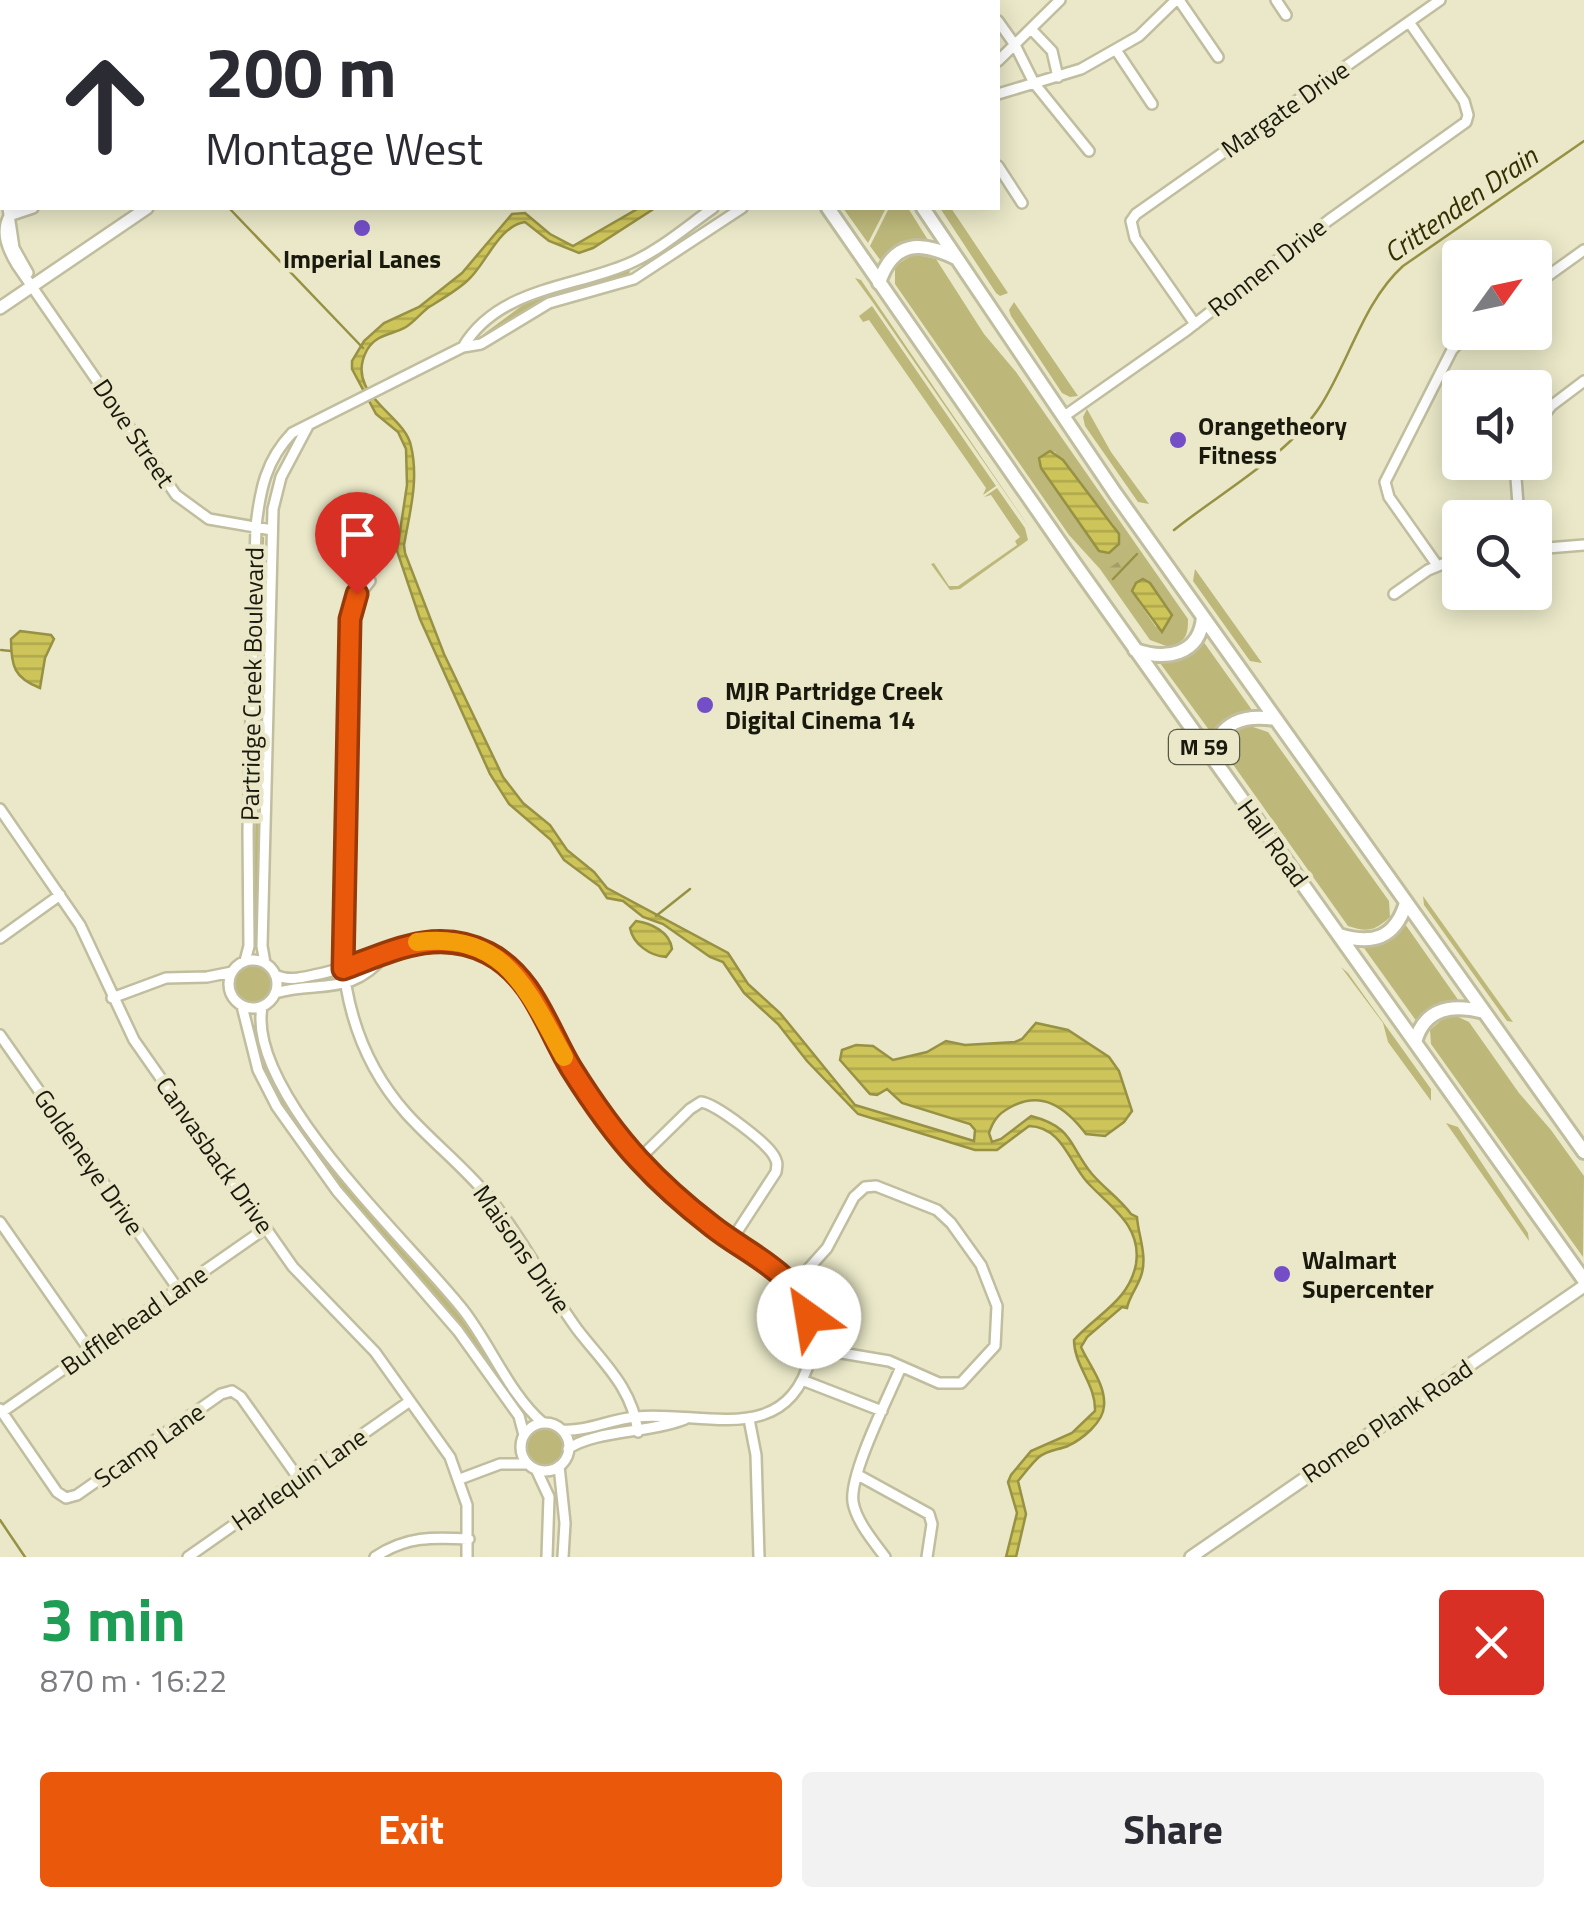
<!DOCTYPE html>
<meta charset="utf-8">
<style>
body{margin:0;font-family:"Titillium Web",sans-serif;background:#f2f2f3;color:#2b2b33;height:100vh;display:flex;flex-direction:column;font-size:38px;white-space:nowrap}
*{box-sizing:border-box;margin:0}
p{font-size:32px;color:#7c7c81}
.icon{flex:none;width:55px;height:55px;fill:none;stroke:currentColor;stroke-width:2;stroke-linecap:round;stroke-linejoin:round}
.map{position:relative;height:1557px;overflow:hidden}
.panel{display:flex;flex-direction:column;background:#fff;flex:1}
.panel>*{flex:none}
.guide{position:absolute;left:0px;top:0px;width:1000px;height:210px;box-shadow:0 5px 25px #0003;background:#fff;color:#2b2b33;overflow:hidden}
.needle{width:65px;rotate:57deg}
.buttons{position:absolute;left:1442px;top:240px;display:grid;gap:20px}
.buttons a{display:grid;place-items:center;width:110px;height:110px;border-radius:10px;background:#fff;box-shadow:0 5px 25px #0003;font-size:50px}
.pin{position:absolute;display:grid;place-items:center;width:85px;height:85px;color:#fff;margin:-102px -42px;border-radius:50% 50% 50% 0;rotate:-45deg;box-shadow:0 0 10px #0007}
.pin .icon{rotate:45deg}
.me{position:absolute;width:110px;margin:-55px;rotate:328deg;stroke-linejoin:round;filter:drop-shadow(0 0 8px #0008)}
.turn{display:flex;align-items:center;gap:35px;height:210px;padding:0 40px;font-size:45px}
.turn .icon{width:130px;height:130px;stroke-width:2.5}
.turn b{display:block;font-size:70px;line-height:85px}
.round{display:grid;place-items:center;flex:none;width:105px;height:105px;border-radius:10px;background:#f2f2f3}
.overview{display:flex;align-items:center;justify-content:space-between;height:170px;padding:0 40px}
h1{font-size:60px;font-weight:700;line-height:75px;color:#1e9e55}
.primary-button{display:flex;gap:20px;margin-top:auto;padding:20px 40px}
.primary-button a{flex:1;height:115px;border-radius:10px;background:#ea580c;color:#fff;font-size:40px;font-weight:700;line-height:115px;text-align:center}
.primary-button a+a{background:#f2f2f3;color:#2b2b33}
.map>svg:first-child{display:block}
.grass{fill:#bdb87a;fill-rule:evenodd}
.forest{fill:url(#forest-firs)}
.water{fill:url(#water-rules);stroke:#979143;stroke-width:2.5}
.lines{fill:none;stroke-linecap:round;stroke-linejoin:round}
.stream{stroke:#979143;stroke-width:2.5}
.minor-casing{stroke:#c0be9f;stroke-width:14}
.major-casing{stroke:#c0be9f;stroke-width:16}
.highway-casing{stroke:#c0be9f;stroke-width:18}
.minor{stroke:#fff;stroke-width:9}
.major{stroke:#fff;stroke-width:11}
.highway{stroke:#fff;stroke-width:12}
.route-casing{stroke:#983908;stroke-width:25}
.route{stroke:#ea580c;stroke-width:18}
.slow{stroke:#f59e0b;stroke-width:18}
.poi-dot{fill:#734ec7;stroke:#eae8c8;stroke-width:4}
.labels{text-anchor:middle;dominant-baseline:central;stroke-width:9;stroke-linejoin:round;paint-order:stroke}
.shield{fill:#eae8c8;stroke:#585746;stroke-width:2.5}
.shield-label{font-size:22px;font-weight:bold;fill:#1a190e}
.street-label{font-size:25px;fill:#1a190e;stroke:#eae8c8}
.poi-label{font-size:25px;font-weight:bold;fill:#1a190e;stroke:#eae8c8;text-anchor:start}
.water-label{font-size:28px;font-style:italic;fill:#332f00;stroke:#eae8c8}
</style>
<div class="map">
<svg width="1584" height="1557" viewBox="0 0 1584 1557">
<defs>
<pattern id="forest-firs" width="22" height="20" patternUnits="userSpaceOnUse" patternTransform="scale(2.5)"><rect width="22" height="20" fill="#bdb87a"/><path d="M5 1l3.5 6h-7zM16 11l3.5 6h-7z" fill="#a29e68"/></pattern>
<pattern id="water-rules" width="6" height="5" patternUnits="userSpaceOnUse" patternTransform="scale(2.5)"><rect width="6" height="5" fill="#cdc45a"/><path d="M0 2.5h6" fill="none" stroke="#afa84d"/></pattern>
</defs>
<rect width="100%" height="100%" fill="#eae8c8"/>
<!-- grass -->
<path class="grass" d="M843,208H886L868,243Z
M889,208H908L928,240L904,243L881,261L870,246Z
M940,208H951L1008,293L1000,296L996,293Z
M914,254L936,259L984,334L1016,372L1188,619C1188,634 1187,641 1169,647L1150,640L1100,569L1069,535L895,284V266ZM1054,451L1114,525L1119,544L1112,551H1099L1053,486ZM1150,583L1172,615L1156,627L1138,601Z
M625,270L630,271L628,276L542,301L477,339L532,298Z
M855,278L861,280L1031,530L874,304Z
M1014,302L1078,396L1070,397L1062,393L1011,316L1009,310Z
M872,306L996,486L983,495L986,488L869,320L863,322L859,316Z
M1087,409L1111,452L1149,504L1138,502L1085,426L1083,417Z
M997,488L1025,528L1028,540L960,589L950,590L931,564L934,563L949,586H958L1017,545L1015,541L1020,537L1016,532L991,495L984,497Z
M261,537H264L263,729L260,732L256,729Z
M1195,569L1262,663L1250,661L1193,581Z
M1203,641L1252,710L1233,715L1212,734L1160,663L1180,660Z
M1247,725L1268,732L1389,901L1390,917C1374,932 1366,932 1348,926L1227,756L1226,739Z
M256,755L260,850L258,944H254Z
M1423,896L1513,1022L1507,1021L1424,905Z
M1405,924L1459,1001L1435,1005L1417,1022L1364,948L1380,944Z
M235 984a18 18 0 1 1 36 0a18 18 0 1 1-36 0Z
M1341,967L1348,973L1431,1089V1101L1388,1042L1383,1023Z
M1446,1016H1456L1469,1022L1519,1093L1551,1130L1584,1176L1583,1257L1431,1044L1430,1030Z
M256,1025C273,1123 393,1233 456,1309C482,1340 503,1376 524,1410L522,1412L461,1327L340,1188L278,1101L263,1070L253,1026Z
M1446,1123L1458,1127L1528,1233L1529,1241Z
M527 1447a18 18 0 1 1 36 0a18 18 0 1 1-36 0Z"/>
<!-- forest -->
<path class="forest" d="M1134,551L1144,572L1127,587L1110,576L1109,568Z"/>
<!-- water -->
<path class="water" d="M639,208H655L593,248L579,253L549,241L525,222C498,226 486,265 467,281C456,291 442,299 429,307C421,313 414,322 406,327C392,335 376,334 367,350C343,394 405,414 411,446C419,480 410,511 404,545L405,553L444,654L503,777L523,803L550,825L567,850L594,872L607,888L728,953L748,984L780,1013L855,1105L974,1141L975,1130L970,1124L902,1103L887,1089L877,1095L870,1094L840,1060L842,1050L856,1045L873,1046L893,1060L927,1052L946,1041L965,1045L1015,1042L1022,1039L1036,1023L1068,1030L1109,1057L1119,1071L1132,1111L1124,1122L1105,1136L1086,1134C1066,1108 1042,1089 1009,1108C998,1114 993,1121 989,1133L992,1142L1001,1139L1031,1116C1074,1127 1069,1146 1092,1174C1105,1189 1120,1199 1131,1214L1137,1217C1138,1235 1148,1256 1141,1276C1137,1288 1129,1297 1127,1308L1122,1307L1087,1337L1081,1347C1089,1365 1106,1385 1104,1406C1103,1423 1082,1439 1068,1446C1058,1450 1047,1450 1039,1457C1031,1464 1025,1473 1018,1481L1026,1514L1016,1557H1006L1017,1513L1008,1482L1011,1475L1031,1451L1072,1433L1095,1411C1096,1384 1074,1366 1074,1340C1097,1314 1129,1301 1136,1264C1142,1225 1110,1207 1087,1182C1069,1162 1062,1127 1029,1126L997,1150H975L858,1114L807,1061L778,1024L744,993L723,962L710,957L663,924L643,917L623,901L607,898L599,886L564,860L551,840L509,804L490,774L420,619L397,551L407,485L406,449L398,432L376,414L352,369V361L364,341L384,323L419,307L462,273L512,214L525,213L550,234L573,246Z
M1050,451L1063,460L1119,534V544L1109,553L1099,551L1041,468L1039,458Z
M1143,579L1150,583L1172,615L1162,632L1132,591L1136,583Z
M20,631L51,635L54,639L45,658L40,688C14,678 11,666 11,639Z
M636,921C651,923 670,932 672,949L666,957C650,956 633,944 630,928Z"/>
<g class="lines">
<!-- stream -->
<path class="stream" d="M88,0L89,2
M881,2L884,0
M229,208L363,348
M1174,530C1220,493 1289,455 1321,405C1349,361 1364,301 1403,266L1584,141
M1113,579L1137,554
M1,650L11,651
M656,916L690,889
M0,1520L25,1557"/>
<defs>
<path id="minor" d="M828,0L829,2
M982,0L984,2
M1179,0L1218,57
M1276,0L1286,15
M222,2L223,0
M808,2L812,0
M839,2L843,0
M998,21L1015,45L1034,83L1089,151
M1031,29L1052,51L1058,77
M1116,50L1152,104
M998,61L1060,0
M998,94L1081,69L1139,36L1176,0
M998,166L1022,203
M0,192L2,194
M8,208L14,248L28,273
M9,216C0,233 8,250 17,265L176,495L209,519L272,530
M9,216L33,208
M1535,285L1584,250
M1195,324L1135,238L1131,221L1136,214L1440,0
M463,347C498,288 572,288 628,264C659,251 686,227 713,208
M1063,417L1187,330L1329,220L1466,122L1468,115L1464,101L1409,22
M1535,427L1551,406L1584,381
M1518,462L1516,478L1519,518
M1535,549L1584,545
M1437,565L1389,497L1385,482L1452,350L1468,332
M370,581L352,604L350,619L342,952C346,1012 366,1068 406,1113C432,1142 462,1165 487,1195C522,1237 545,1285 577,1329C603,1363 632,1387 638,1432
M1394,594L1428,570L1460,557
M0,809L80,925L134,1040L293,1267L375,1352L450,1457L467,1505V1557
M0,938L60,895
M229 984a24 24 0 1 1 48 0a24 24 0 1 1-48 0Z
M245,961L249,946L248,831L256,526C260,490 266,460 292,433L463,347L481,344L549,303L634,279L742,208
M265,963L262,946L273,509L281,477L308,426
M275,975C290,982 304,977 319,974C376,962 428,923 486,952C531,975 546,1025 570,1066C588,1096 609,1125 632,1152C662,1186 697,1216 733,1243C754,1257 778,1268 794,1287C810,1306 816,1335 810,1359C786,1449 700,1410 636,1417C611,1419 586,1432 562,1430
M275,993C318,980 351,998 386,954
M112,998L166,978L207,977L232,972
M242,1006L258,1070L277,1107L337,1191L458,1331L519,1416L524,1435
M262,1007C246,1094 412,1244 464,1311C491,1346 510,1395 543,1423
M0,1035L178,1289
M639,1159L690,1109L701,1102C716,1104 766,1142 774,1156C778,1163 777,1164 776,1172L731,1241
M0,1222L90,1351
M793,1286L827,1248L854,1197L865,1187L876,1186L937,1210L951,1223L981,1265L997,1306L995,1346L961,1383H939L889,1361L812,1348
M802,1380L882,1411
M0,1409L57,1492L66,1498L77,1495L221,1394L232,1391L241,1397L299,1479
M2,1412L266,1228
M749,1419L756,1455L759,1557
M521 1447a24 24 0 1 1 48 0a24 24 0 1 1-48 0Z
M568,1449C594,1430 651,1433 685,1419
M559,1466L565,1523L563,1557
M536,1469L549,1497L547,1557
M858,1475L929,1514L932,1524L927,1557
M460,1479L500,1464H528
M188,1557L410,1401
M375,1557C406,1536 433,1537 469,1539
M885,1557C874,1542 856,1521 853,1502C849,1474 889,1396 901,1367"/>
<path id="major" d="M448,2L451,0
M0,308L147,208
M1191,1557L1584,1286"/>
<path id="highway" d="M684,0L686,2
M785,0L786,2
M828,208L1072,560L1584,1280
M923,208L1115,493L1584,1152
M879,283C893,240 921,241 956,258
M1135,650C1166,661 1200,655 1203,617
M1210,755C1221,722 1243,714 1275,719
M1339,935C1372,945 1395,939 1406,903
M1415,1042C1425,1007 1453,1004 1484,1012"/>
</defs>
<!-- minor casing -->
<use href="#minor" class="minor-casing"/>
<!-- major casing -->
<use href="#major" class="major-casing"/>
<!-- highway casing -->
<use href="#highway" class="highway-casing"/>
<!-- minor -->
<use href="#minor" class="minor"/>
<!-- major -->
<use href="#major" class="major"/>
<!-- highway -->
<use href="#highway" class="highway"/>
</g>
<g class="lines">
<defs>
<path id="route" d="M357,594L350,619L343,969C392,951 437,927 488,953C533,976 547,1028 571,1068C591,1100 613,1132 639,1160C661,1184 686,1206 712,1226C747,1254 795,1271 809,1317"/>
</defs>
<!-- route casing -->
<use href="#route" class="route-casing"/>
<!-- route -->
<use href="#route" class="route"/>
<!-- slow -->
<path class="slow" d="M417,942C506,931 528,992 564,1057"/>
</g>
<!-- markers -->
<g class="poi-dot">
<circle cx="362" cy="228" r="10"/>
<circle cx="1178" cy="440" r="10"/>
<circle cx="705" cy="705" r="10"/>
<circle cx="1282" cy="1274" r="10"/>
</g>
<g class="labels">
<!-- shield labels -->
<rect class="shield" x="1169" y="730" width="70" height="34" rx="8"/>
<g class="shield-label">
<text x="1204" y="747">M 59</text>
</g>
<!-- street labels -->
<g class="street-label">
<text transform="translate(1285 109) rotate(-35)">Margate Drive</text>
<text transform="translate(1267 267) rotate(-38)">Ronnen Drive</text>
<text transform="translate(134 433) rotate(56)">Dove Street</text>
<text transform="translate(252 684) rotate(-89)">Partridge Creek Boulevard</text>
<text transform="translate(1273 843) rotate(54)">Hall Road</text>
<text transform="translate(215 1155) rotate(55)">Canvasback Drive</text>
<text transform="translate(89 1162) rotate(55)">Goldeneye Drive</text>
<text transform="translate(522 1249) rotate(55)">Maisons Drive</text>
<text transform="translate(134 1320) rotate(-35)">Bufflehead Lane</text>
<text transform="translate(1387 1421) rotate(-34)">Romeo Plank Road</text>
<text transform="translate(149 1445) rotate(-35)">Scamp Lane</text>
<text transform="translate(299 1479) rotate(-35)">Harlequin Lane</text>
</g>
<!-- poi labels -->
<g class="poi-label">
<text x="362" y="259" text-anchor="middle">Imperial Lanes</text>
<text x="1198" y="426">Orangetheory<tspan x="1198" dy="29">Fitness</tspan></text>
<text x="725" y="691">MJR Partridge Creek<tspan x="725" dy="29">Digital Cinema 14</tspan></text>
<text x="1302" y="1260">Walmart<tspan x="1302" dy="29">Supercenter</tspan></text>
</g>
<!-- water labels -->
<g class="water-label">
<text transform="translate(1460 204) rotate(-35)">Crittenden Drain</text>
</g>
</g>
</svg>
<div class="buttons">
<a><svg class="needle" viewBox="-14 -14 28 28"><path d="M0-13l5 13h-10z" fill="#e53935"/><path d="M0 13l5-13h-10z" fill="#7c7c81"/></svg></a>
<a><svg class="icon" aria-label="sound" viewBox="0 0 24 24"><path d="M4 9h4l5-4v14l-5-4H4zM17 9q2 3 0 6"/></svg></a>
<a><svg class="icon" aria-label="search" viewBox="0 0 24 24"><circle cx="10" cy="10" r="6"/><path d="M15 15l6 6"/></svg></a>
</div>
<div class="pin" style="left:357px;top:594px;background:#d93025"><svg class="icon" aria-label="arrive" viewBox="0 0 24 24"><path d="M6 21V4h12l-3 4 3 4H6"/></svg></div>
<svg class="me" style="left:809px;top:1317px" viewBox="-20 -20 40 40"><circle r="19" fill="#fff"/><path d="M0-13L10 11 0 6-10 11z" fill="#ea580c"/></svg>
<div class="guide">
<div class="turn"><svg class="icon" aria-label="ahead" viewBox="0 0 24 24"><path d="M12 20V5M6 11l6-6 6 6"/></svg><div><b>200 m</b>Montage West</div></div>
</div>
</div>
<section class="panel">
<div class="overview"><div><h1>3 min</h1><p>870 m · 16:22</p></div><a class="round" style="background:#d93025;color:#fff"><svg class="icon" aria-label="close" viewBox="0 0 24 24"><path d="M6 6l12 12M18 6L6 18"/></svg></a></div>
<div class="primary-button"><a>Exit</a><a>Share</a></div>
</section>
